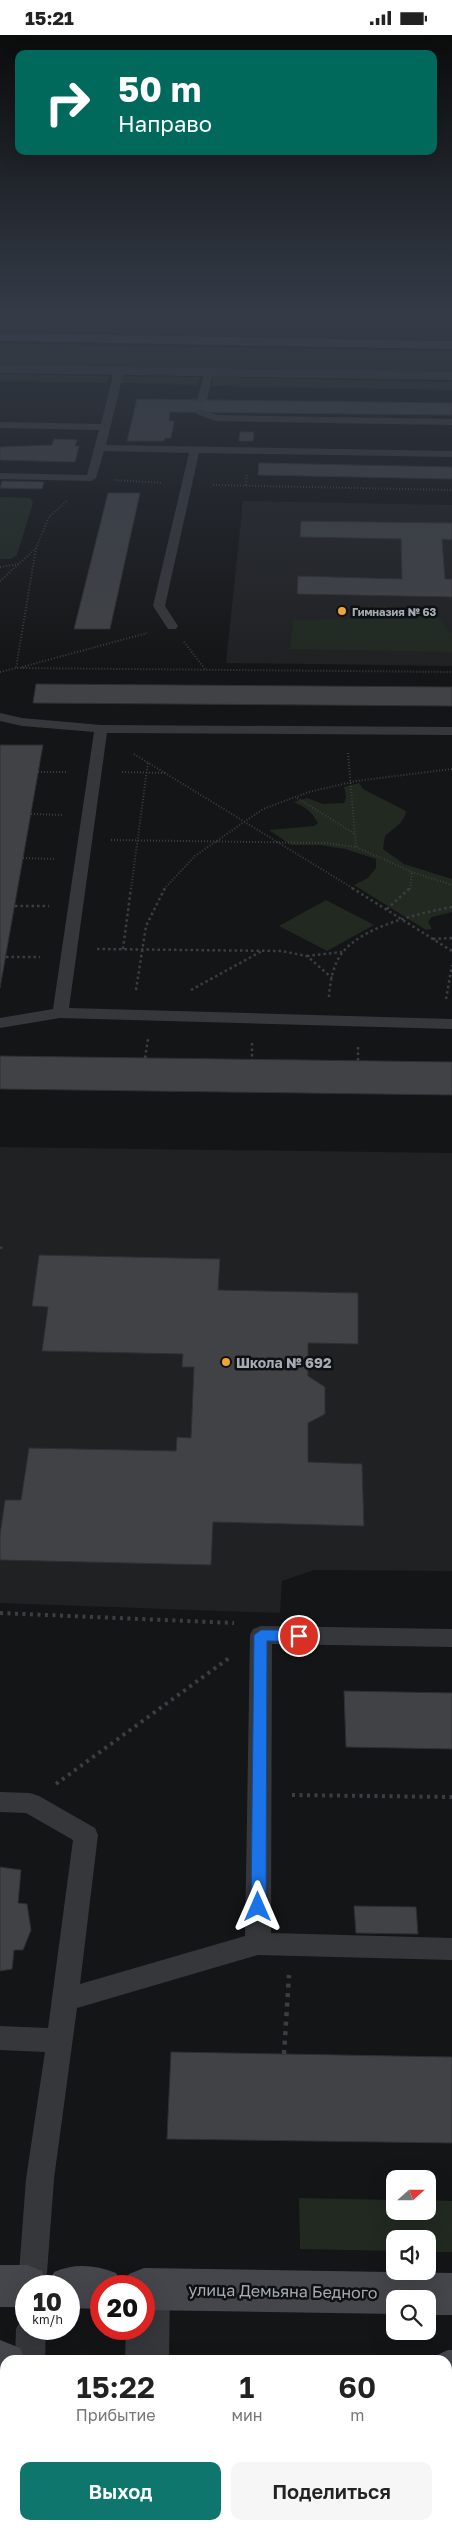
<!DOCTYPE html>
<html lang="ru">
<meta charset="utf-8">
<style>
body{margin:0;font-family:"Golos Text",sans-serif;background:#f6f6f6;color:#222;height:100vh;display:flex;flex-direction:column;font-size:19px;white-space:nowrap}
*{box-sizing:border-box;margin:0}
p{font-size:16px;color:#767676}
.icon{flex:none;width:28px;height:28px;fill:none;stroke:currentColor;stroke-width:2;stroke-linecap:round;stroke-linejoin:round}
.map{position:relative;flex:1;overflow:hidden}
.side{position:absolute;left:0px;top:2320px;width:452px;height:175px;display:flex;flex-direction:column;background:#fff;border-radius:15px 15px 0 0;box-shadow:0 5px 20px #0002}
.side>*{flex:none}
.top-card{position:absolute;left:15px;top:15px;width:422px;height:105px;border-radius:10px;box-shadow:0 5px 20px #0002;background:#00695c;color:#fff;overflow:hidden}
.needle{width:32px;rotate:69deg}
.controls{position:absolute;left:386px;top:2135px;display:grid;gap:10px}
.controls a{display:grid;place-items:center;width:50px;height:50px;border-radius:10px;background:#fff;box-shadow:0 5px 20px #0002;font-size:25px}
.speed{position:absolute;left:15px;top:2240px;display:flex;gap:10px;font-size:25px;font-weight:700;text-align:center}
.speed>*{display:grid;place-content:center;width:65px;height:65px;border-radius:50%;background:#fff;box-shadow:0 5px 20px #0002;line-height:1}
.speed small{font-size:12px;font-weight:400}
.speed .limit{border:8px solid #d22;background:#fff;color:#111}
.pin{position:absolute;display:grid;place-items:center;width:42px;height:42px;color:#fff;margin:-21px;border:2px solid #fff;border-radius:50%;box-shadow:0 1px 5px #0007}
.me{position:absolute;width:55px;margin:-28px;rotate:0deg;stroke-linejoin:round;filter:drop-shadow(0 0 4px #0008)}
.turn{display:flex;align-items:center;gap:18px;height:105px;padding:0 20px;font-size:22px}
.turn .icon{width:65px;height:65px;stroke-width:2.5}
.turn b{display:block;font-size:35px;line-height:42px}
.eta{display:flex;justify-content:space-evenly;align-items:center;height:85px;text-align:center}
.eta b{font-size:30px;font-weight:600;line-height:35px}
.primary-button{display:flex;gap:10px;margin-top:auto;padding:10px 20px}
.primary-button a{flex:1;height:58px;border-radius:10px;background:#0f766e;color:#fff;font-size:20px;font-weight:600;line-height:58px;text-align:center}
.primary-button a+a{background:#f6f6f6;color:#222}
.status{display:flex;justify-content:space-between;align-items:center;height:35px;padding:0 25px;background:#fff;direction:ltr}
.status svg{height:14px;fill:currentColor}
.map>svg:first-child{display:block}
.built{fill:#202123}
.green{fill:#212921}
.building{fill:#404246;stroke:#2e2f32}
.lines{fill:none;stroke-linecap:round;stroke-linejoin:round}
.path-far3{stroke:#3c3e42;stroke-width:2;stroke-dasharray:1 2;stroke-linecap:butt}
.path-far2{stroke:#3c3e42;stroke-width:2.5;stroke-dasharray:2.5 3;stroke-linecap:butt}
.path-far1{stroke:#3c3e42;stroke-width:4;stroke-dasharray:3 4.5;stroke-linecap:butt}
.path{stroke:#3c3e42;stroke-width:4.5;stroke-dasharray:4 5.5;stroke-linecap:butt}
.lane{fill:#36373b;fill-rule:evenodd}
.street{fill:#36373b;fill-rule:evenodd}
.secondary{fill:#44464b;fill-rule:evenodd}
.route{fill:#1a73e8;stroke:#114b97}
.poi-dot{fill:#f0a433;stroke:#0f1011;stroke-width:2}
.labels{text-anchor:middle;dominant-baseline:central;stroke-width:5;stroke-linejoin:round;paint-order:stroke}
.far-poi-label{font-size:11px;font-weight:bold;fill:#a6acb6;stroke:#0f1011;text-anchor:start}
.poi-label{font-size:14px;font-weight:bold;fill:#a6acb6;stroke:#0f1011;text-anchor:start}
.near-street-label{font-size:16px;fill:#a6acb6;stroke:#0f1011}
</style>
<div class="status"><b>15:21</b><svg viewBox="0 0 49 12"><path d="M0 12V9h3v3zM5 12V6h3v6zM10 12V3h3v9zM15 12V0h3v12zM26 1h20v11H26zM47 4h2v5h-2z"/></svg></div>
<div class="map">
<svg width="452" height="2495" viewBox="0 0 452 2495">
<rect width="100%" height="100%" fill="#141516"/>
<!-- built -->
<path class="built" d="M243,466L452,470V631L226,628Z
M0,1112L452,1118V1536L314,1535L282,1546L280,1578L0,1568Z"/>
<!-- green -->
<path class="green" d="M0,279L452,280V305L0,297Z
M0,309L452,316V338L0,330Z
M0,339L109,341L107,348L0,346Z
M121,341L200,342L198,350L119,348Z
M213,342L452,347V355L212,351Z
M0,462L30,463L33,468L17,520L11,524H0Z
M438,582L452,599V617L290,614L293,585Z
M359,748L363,754L406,776C405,787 393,794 385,801L383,814L404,829L452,844V877L432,882L428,887L432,894L426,895L354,850L368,843L376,833V824L345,814L320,810H291L269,795L314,791L318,788C312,777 305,772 294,767L307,763L323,769L344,768L346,762L344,752Z
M326,865L374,890L327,916L279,891Z
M299,2163L395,2165V2176H428V2165L452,2166V2217H428V2204H395V2216L300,2214Z"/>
<!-- building -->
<path class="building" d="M137,364L452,368V380L170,377L169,386H174L171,403H165L164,406H127Z
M240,397H254L253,406H239Z
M54,404L77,405L75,411H79L75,427L0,425V412L52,410Z
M259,428L452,432V444L258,440Z
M2,446L44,447L42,454L0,453Z
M108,458H140L110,594H74Z
M301,486L452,488V505L442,504L445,544H452V562L297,559L298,541L402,544L401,504L300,502Z
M36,649L452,652V671L33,668Z
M0,710H43L0,953Z
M0,1021L452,1027V1060L0,1054Z
M39,1220L220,1224L218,1255L358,1258V1309L308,1308V1341L325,1352V1379L308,1388V1427L362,1429L364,1491L213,1487L211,1530L0,1525V1500L5,1465H21L29,1413L176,1416L177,1402L191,1403L194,1332H182L183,1319L42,1316L48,1272L32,1271Z
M344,1656L452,1658V1714L346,1712Z
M0,1832L21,1835L18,1868L27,1869L31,1895L23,1915H14L12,1934L0,1936Z
M354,1871L416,1872L418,1899L356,1898Z
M171,2017L452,2022V2108L167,2104Z
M448,2476H452V2495H260V2490H448Z"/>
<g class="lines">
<!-- path-far3 -->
<path class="path-far3" d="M115,445L162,448
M213,450L452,455
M246,450L247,438
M36,513L16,633L452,637
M0,532L19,529
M0,546L36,513L49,482L68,465
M184,607L205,634
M22,632L147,598
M0,637L16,633
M348,718L356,812
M134,719L354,854
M38,737H68
M122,737L165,738
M297,763L355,799
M31,779L63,780
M111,805L325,808L356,812L412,837L452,850
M23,823L55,824
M131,854L148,727
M164,854L195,821L263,774L309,757L356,746L452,734
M410,854L412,837"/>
<!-- path-far2 -->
<path class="path-far2" d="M352,853L452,916
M15,871H49
M387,874L410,853
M433,904L452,903
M97,914L281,916L307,921L332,943
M123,914L131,853
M307,921L342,917
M6,922H40
M136,955L146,891L165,853
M191,955L262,916
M329,962C330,947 333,930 342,918C363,891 420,878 452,872
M446,964L452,930
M252,1008V1025
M358,1012V1026
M145,1023L148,1004
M0,1212L3,1214"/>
<!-- path-far1 -->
<path class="path-far1" d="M0,1578L234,1588
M56,1749L229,1623
M292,1760L452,1762"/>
<!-- path -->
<path class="path" d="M284,2019L289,1940"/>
<!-- lane -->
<path class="lane" d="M119,333L124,336L106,410L452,416V422L199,418L165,571L178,591L176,594H168L153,571L189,418L104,416L96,443L91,446L0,444V438L87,440L99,395L0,393V387L101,389L114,336Z
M205,335L213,337L207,365L202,368L197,365Z
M200,374L217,380L452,384V390L216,386L197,379V375Z
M0,678L22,683L101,690L452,692V700L107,698L69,973L452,984V994L60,983L0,993V983L53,974L94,697L22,691L0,686Z
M261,1591L452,1594V1612L272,1609L271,1898L452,1903V1925L258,1920L77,1973L54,2144L46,2251H26V2263L22,2261L18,2251L26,2144L45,2017L0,2015V1991L48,1993L73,1805L26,1778L0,1777V1757L30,1758L39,1761L95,1793L98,1800L80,1949L245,1901L250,1600L253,1594Z
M26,2281V2294H46L45,2325H15L16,2294L21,2284Z"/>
<!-- street -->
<path class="street" d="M0,330L452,337V345L0,338Z
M149,2233L164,2239L170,2254L169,2325H125L126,2294H144V2251H129L134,2239Z
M117,2490H163L162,2495H116Z"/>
<!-- secondary -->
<path class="secondary" d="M0,298L452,306V314L0,306Z
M0,2230H27L42,2236L48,2251L54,2237C75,2228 95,2230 116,2238L122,2251H101V2274L69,2273V2251H26V2272H0Z
M144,2233L452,2238V2280H428V2264H395V2279L144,2275V2251H124L129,2239Z
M0,2305L20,2313L26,2325H5V2350L0,2349Z
M448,2315H452V2359H448V2325H431L433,2322Z"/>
</g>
<!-- sky -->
<linearGradient id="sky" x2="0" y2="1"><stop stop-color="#0b0c0c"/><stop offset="0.44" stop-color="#343b47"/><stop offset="1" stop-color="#343b47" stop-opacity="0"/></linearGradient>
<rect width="452" height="629" fill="url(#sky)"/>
<!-- route -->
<path class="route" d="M261,1595H299L306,1601L299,1606H267L266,1872L264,1877L258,1879L253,1877L251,1872L254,1600Z"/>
<!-- markers -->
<g class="poi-dot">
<circle cx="342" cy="576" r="5"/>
<circle cx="226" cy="1327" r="5"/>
</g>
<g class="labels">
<!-- far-poi labels -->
<g class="far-poi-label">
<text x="352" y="576">Гимназия № 63</text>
</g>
<!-- poi labels -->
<g class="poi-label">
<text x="236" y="1327">Школа № 692</text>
</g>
<!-- near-street labels -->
<g class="near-street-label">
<text transform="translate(283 2256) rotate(1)">улица Демьяна Бедного</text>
</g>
</g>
</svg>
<div class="controls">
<a><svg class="needle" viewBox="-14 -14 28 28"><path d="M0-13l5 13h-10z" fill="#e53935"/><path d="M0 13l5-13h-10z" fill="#767676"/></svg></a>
<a><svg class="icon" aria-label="sound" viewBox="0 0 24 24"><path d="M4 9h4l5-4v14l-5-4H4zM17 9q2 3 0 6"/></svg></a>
<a><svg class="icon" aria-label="search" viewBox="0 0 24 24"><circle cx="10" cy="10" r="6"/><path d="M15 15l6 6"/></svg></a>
</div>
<div class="speed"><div>10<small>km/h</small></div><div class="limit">20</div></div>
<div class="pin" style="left:299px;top:1601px;background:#d93025"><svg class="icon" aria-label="arrive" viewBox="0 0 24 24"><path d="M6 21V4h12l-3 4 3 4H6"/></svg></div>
<svg class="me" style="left:258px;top:1872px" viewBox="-20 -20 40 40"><path d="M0-17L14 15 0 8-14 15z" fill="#1a73e8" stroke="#fff" stroke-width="4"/></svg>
<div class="top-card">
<div class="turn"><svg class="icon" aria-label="right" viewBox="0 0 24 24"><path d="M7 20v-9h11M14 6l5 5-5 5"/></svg><div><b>50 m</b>Направо</div></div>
</div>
<section class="side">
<div class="eta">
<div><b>15:22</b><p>Прибытие</p></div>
<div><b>1</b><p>мин</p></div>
<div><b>60</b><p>m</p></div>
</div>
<div class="primary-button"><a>Выход</a><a>Поделиться</a></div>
</section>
</div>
